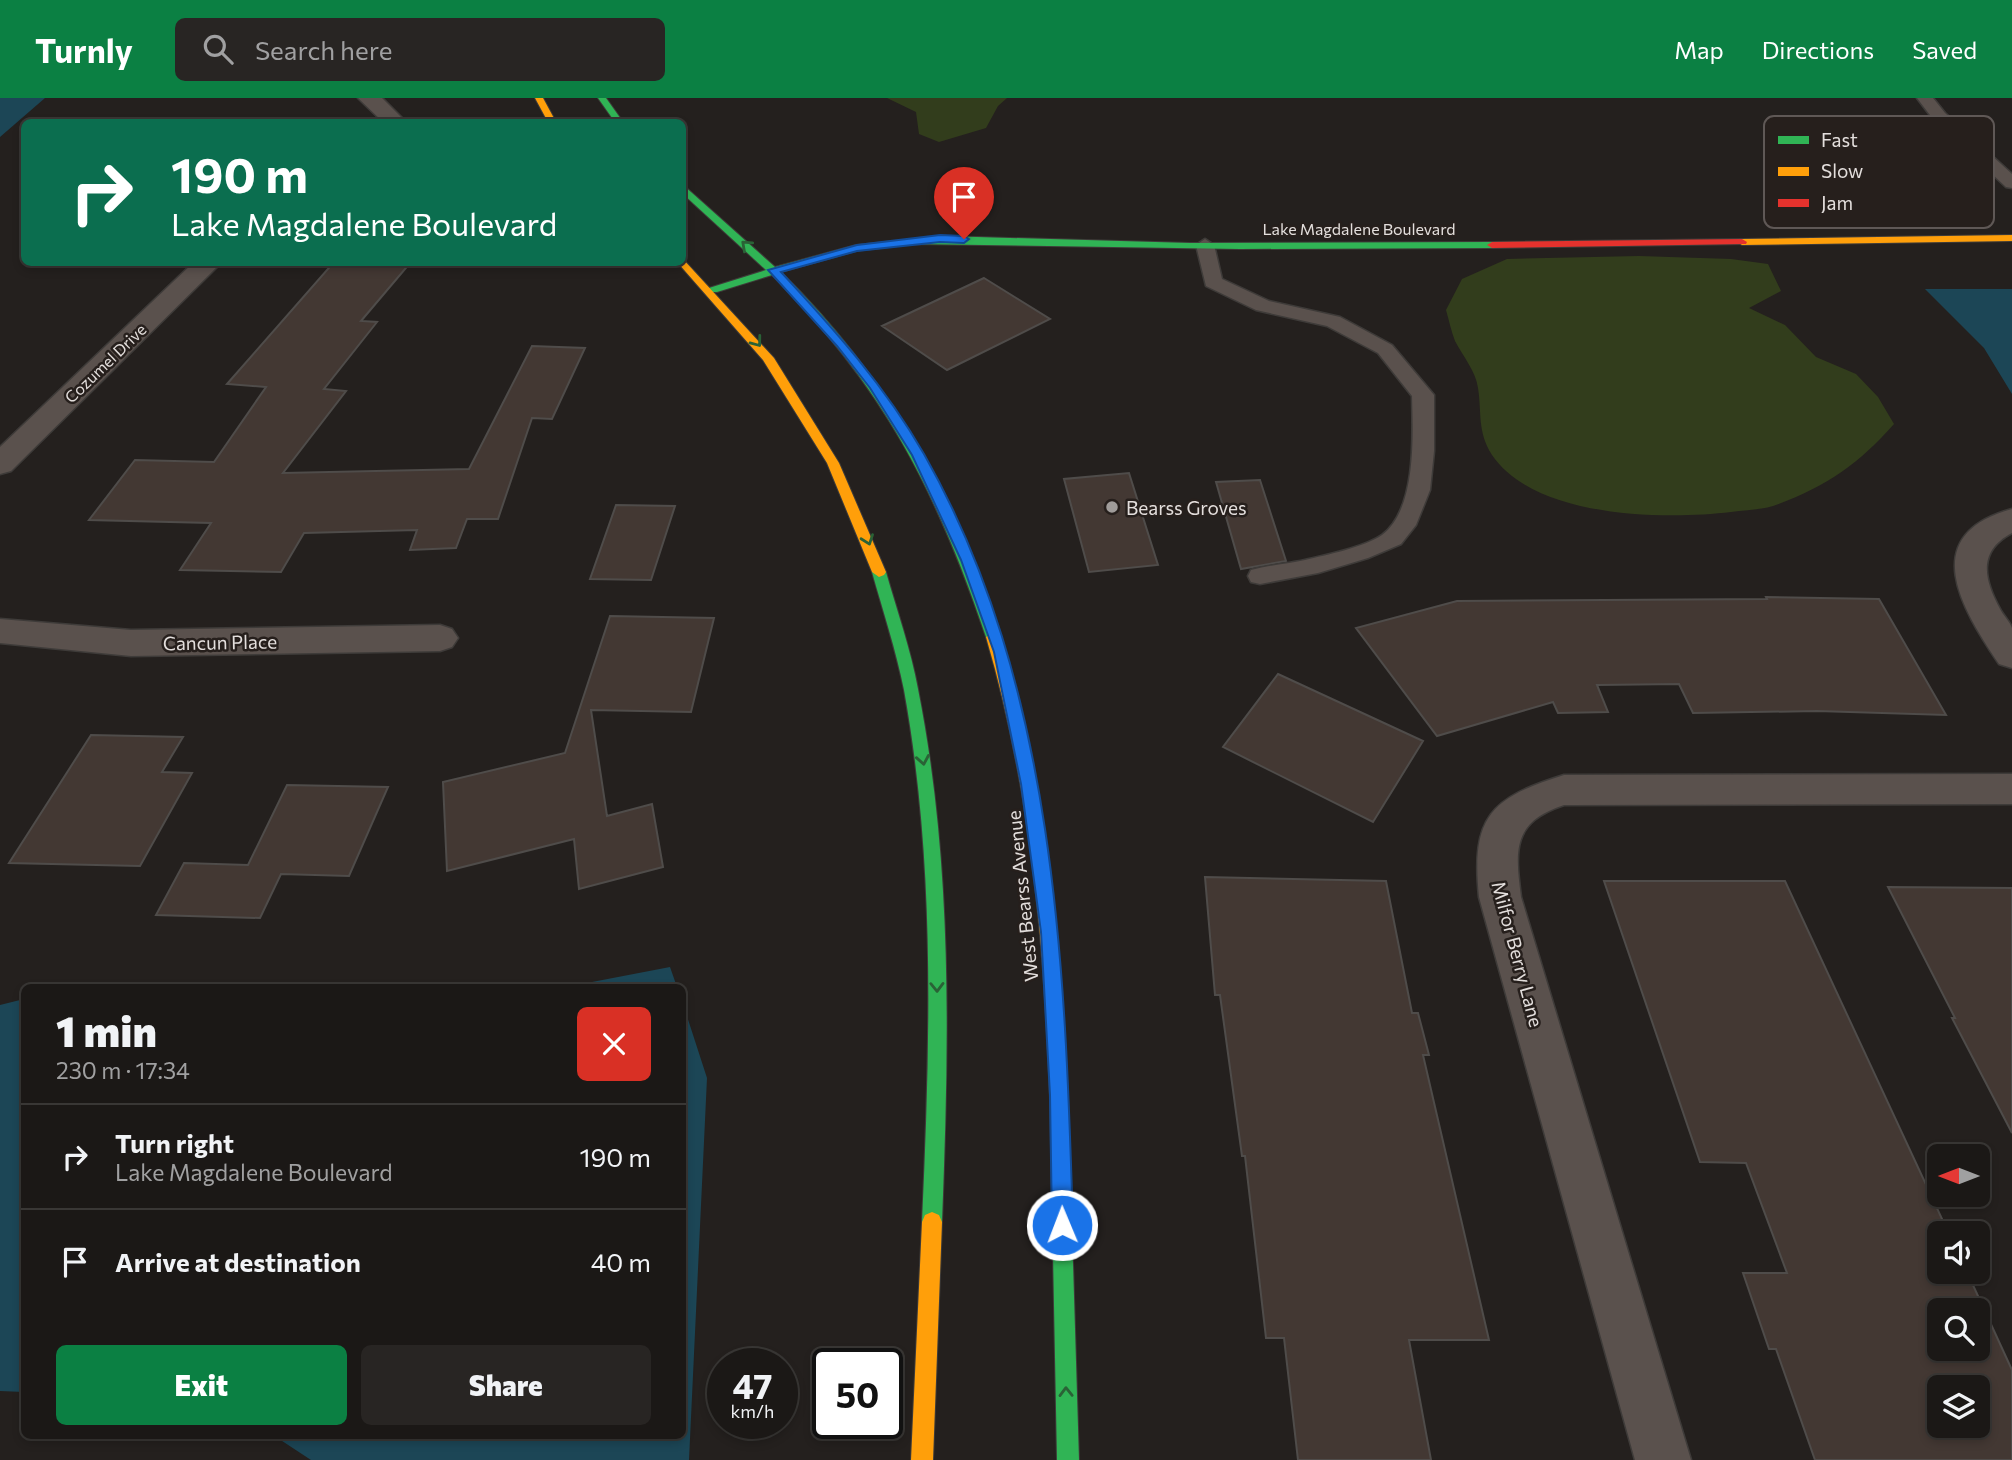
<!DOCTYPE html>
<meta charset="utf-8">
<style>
body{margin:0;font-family:Commissioner,sans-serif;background:#282523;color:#f1f3f6;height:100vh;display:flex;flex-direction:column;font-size:26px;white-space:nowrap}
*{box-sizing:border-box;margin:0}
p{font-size:23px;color:#a0a0a1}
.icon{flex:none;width:38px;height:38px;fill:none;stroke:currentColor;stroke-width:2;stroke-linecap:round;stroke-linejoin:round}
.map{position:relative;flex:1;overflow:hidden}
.panel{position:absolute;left:21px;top:886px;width:665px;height:455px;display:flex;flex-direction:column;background:#1b1816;border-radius:10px;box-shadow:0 4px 10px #0003,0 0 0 2px #393735}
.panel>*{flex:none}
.banner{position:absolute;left:21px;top:21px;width:665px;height:147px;border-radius:10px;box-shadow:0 4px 10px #0003,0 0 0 2px #393735;background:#0b6e4f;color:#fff;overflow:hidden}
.needle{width:46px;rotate:270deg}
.fabs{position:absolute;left:1927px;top:1046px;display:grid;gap:14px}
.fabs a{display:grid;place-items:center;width:63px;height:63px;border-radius:10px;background:#1b1816;box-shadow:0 4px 10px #0003,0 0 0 2px #393735;font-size:35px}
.speed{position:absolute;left:707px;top:1250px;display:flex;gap:14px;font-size:35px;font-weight:700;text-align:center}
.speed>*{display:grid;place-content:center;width:91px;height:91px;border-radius:50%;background:#1b1816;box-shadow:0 4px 10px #0003,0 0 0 2px #393735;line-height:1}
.speed small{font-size:18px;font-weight:400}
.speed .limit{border:4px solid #111;border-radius:10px;background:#fff;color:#111}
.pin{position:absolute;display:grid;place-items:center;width:60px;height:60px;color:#fff;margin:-72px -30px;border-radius:50% 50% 50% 0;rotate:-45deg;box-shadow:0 0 7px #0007}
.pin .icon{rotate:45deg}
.me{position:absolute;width:77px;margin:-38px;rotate:359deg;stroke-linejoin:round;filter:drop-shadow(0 0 5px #0008)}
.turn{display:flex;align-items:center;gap:24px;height:147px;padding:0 35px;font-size:32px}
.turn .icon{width:91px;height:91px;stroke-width:2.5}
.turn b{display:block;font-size:49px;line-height:60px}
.round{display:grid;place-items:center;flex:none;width:74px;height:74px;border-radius:10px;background:#282523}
.overview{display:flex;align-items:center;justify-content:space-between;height:119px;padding:0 35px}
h1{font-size:42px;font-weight:800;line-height:52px}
.action{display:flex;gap:14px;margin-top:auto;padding:14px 35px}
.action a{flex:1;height:80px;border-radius:10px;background:#0b8043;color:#fff;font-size:28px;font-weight:800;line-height:80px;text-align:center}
.action a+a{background:#282523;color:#f1f3f6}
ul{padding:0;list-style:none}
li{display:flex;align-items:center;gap:21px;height:105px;padding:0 35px;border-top:2px solid #393735}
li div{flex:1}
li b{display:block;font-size:26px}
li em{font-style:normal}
header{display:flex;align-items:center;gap:42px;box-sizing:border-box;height:98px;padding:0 35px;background:#0b8043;color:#fff}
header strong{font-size:33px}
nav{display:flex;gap:38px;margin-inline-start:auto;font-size:24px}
.search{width:490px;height:63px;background:#282523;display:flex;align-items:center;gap:18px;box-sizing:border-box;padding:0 24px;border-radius:10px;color:#a0a0a1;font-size:26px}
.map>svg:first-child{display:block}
.green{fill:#323d1c}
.water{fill:#1c4656}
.building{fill:#433833;stroke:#4f4c4a;stroke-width:2;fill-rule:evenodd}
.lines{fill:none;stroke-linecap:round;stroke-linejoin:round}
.lane-casing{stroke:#3e3b39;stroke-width:3}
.street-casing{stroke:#3e3b39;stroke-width:3}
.fast-casing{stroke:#3e3b39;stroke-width:2}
.slow-casing{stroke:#3e3b39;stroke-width:2}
.jam-casing{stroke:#3e3b39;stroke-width:2}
.lane{fill:#5a514d;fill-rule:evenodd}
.street{fill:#5a514d;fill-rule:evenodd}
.fast{fill:#30b455;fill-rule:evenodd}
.slow{fill:#ff9f0a;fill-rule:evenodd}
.jam{fill:#e5322d;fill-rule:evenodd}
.oneway{stroke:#2a6236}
.route{fill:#1a73e8;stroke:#114b97;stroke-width:2}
.poi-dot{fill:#a09c9a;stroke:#261f1c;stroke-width:2.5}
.labels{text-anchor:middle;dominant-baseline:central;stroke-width:5;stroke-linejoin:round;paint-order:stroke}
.far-street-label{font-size:16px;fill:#e3dedc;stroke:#261f1c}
.poi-label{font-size:19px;fill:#e3dedc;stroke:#261f1c;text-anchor:start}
.street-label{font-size:19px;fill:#e3dedc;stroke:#261f1c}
.key{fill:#261f1c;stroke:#5f5856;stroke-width:2}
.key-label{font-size:19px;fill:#e3dedc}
</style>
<header>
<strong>Turnly</strong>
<div class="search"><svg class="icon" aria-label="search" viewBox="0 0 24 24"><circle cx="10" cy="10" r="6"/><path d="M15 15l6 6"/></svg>Search here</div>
<nav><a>Map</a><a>Directions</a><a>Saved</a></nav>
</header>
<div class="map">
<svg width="2012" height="1362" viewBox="0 0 2012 1362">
<rect width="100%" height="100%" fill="#24201e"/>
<!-- green -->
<path class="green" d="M887,0H1007L998,8L986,30L939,44L919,36L916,14Z
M1639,158L1731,161L1768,166L1781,193L1749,210L1785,227L1816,259L1856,276L1878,299L1894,326C1859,366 1824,390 1773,408C1760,412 1744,412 1731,414C1663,422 1535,420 1492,357C1477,333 1482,315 1478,290C1476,274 1463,258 1455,243C1451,233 1449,222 1446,212L1462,181L1507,161Z"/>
<!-- water -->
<path class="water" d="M0,0H45L0,39Z
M1925,191H2012V296L1984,250Z
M670,869L677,889H566Z
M24,901V1294L0,1293V907Z
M683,906L707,980L689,1362H311L273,1337H682Z"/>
<!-- building -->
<path class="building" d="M334,164H411L361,223L377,224L324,291L346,293L283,375L469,371L532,248L585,250L552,321L532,320L498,421H467L456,450L410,452L417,432L304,435L281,474L180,472L211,425L89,422L135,362L214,364L266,289L227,286Z
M984,180L1050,221L947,272L882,228Z
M1129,375L1158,467L1089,474L1064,381Z
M1260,382L1286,463L1241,471L1216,384Z
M616,407L675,408L651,482L590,481Z
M1766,499L1879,501L1946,617L1817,613L1693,615L1679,586L1597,587L1608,614L1558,615L1553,604L1437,638L1356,530L1457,503L1767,501Z
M610,518L714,520L691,614L591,612L607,718L652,706L663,769L579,791L574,741L447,773L443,684L565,655Z
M1278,576L1423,643L1373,724L1223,649Z
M91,637L183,639L162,674L192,675L140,768L9,765Z
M287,687L388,689L349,778L281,776L260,820L156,817L184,765L248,767Z
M1205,779L1386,783L1412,915H1418L1429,957H1423L1489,1242H1409L1431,1362H1298L1284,1240H1266L1245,1058H1242L1220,897H1215Z
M1604,783H1785L1949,1136H1939V1174H1967L2012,1272V1362H1815L1776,1251H1769L1743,1175H1787L1746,1065L1700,1064ZM1939,1213H1978V1251H1939ZM1939,1290H1978V1328H1939Z
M1888,789L2012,790V1035L1952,920H1955Z"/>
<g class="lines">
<defs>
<path id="lane" d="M1917,0H1933L1945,15L2012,76V90L2006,89L1933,21Z
M1205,141L1214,147L1222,181L1269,203L1340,219L1392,247L1434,297V353L1430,392L1416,427L1401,446L1368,460L1318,475L1260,486L1251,484L1248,478L1251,472C1269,467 1287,466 1305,462C1326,457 1365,449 1382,437C1417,411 1413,336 1412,298L1378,255L1327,228L1256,212L1206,188L1196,147Z"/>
<path id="street" d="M358,0H382L406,24H383Z
M194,164H222L11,373L0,376V349Z
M2012,411V435C1977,453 1984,482 2000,511C2003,517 2010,524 2012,530C2012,541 2012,558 2012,570L1999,566C1962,511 1916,437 2012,411Z
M0,521L131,532L440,527L452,531L458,540L452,549L440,553L131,558L0,545Z
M2012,676V706L1564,707C1512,724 1515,752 1521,799L1691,1362H1635L1479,799C1471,719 1490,700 1564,677Z"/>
<path id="fast" d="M598,0H606L623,24H615Z
M682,86L775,169L856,147L943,138L1190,145L1492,144L1497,147L1492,150L1240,151L914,146L856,153L781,174C891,282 950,395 1000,539L993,544L986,539C937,393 882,286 772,177L717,194H709V190L766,172L682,95Z
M879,469L886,474C897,513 911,552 918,591C953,767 949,946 942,1124L939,1131L932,1134L925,1131L922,1124C930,946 936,768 904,592C896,552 883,513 872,474Z
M1059,992L1066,995L1068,1001L1079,1362H1057L1050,1001L1052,995Z"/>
<path id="slow" d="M535,0H543L556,24H548Z
M2012,137V143L1742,147L1737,144L1742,141Z
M682,160L774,260L839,365L886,474L884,477L879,479L872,474L827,365L763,262L678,165L682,164Z
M993,534L1000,539C1047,692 1061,842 1068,1001L1066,1007L1059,1010L1052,1007L1050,1001C1044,842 1031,692 986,539Z
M932,1114L939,1117L942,1124L933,1362H911L922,1124L925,1117Z"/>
<path id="jam" d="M1742,141L1747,144L1746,146L1492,150L1487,147L1492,144Z"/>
</defs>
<!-- lane casing -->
<use href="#lane" class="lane-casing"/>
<!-- street casing -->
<use href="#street" class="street-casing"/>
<!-- fast casing -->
<use href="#fast" class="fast-casing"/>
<!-- slow casing -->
<use href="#slow" class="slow-casing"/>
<!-- jam casing -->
<use href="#jam" class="jam-casing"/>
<!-- lane -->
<use href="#lane" class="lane"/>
<!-- street -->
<use href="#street" class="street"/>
<!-- fast -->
<use href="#fast" class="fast"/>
<!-- slow -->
<use href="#slow" class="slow"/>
<!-- jam -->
<use href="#jam" class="jam"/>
</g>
<!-- one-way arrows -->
<defs><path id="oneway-chevron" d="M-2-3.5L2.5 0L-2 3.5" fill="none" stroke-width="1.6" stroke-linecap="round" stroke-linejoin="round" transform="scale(1.75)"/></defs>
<g class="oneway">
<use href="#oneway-chevron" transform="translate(746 147) rotate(-138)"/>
<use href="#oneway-chevron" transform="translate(757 244) rotate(53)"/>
<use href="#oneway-chevron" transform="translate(868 442) rotate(70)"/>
<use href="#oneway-chevron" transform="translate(923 662) rotate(80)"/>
<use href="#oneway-chevron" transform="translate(937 889) rotate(89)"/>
<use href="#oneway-chevron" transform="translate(1066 1294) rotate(-91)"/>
</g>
<!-- route -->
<path class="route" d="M940,137L964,138L969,141L964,145L940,144L857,153L781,174C834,231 885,288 924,356C1056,589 1065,866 1073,1127L1070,1134L1062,1137L1055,1134L1052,1127L1050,997L1041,834L1021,686L994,554L961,462L912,357L870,290L837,248L768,172L857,147Z"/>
<!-- markers -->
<circle class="poi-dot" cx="1112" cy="409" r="7"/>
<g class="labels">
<!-- far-street labels -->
<g class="far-street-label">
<text x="1359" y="130">Lake Magdalene Boulevard</text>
<text transform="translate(105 265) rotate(-44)">Cozumel Drive</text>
</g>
<!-- poi labels -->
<g class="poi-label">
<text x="1126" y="409">Bearss Groves</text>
</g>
<!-- street labels -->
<g class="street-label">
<text transform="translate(220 544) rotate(-1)">Cancun Place</text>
<text transform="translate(1022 798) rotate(-96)">West Bearss Avenue</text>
<text transform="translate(1518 856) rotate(75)">Milfor Berry Lane</text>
</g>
</g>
<!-- legend -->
<rect x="1764" y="18" width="230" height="112" rx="10" class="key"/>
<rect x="1778" y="38" width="31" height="8" fill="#30b455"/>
<rect x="1778" y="69" width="31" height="9" fill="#ff9f0a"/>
<rect x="1778" y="101" width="31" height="8" fill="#e5322d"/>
<g class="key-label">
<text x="1821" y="49">Fast</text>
<text x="1821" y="80">Slow</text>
<text x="1821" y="112">Jam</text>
</g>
</svg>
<div class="fabs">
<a><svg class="needle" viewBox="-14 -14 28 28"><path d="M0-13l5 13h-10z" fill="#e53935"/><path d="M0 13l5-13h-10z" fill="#a0a0a1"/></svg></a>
<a><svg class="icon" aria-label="sound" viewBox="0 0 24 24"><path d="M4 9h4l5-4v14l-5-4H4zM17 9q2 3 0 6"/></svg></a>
<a><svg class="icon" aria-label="search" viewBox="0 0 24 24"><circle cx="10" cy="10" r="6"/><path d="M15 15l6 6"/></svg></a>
<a><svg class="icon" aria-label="layers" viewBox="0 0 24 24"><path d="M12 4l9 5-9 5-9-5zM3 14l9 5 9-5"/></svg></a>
</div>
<div class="speed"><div>47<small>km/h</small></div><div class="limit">50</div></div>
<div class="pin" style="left:964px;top:141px;background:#d93025"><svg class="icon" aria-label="arrive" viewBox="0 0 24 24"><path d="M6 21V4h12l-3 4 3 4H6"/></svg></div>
<svg class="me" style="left:1062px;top:1127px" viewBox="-20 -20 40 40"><circle r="17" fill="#1a73e8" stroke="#fff" stroke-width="3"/><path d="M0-11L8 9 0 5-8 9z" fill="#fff"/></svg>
<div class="banner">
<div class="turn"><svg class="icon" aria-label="right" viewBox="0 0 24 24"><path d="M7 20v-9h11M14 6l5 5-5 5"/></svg><div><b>190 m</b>Lake Magdalene Boulevard</div></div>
</div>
<section class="panel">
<div class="overview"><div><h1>1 min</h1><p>230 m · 17:34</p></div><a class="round" style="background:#d93025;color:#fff"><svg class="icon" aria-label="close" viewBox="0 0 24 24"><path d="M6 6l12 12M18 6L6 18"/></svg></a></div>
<ul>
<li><svg class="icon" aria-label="right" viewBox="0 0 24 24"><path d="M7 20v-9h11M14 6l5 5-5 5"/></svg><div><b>Turn right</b><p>Lake Magdalene Boulevard</p></div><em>190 m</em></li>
<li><svg class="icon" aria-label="arrive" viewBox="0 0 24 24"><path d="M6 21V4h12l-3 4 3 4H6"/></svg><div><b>Arrive at destination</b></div><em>40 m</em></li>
</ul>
<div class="action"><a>Exit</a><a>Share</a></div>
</section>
</div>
